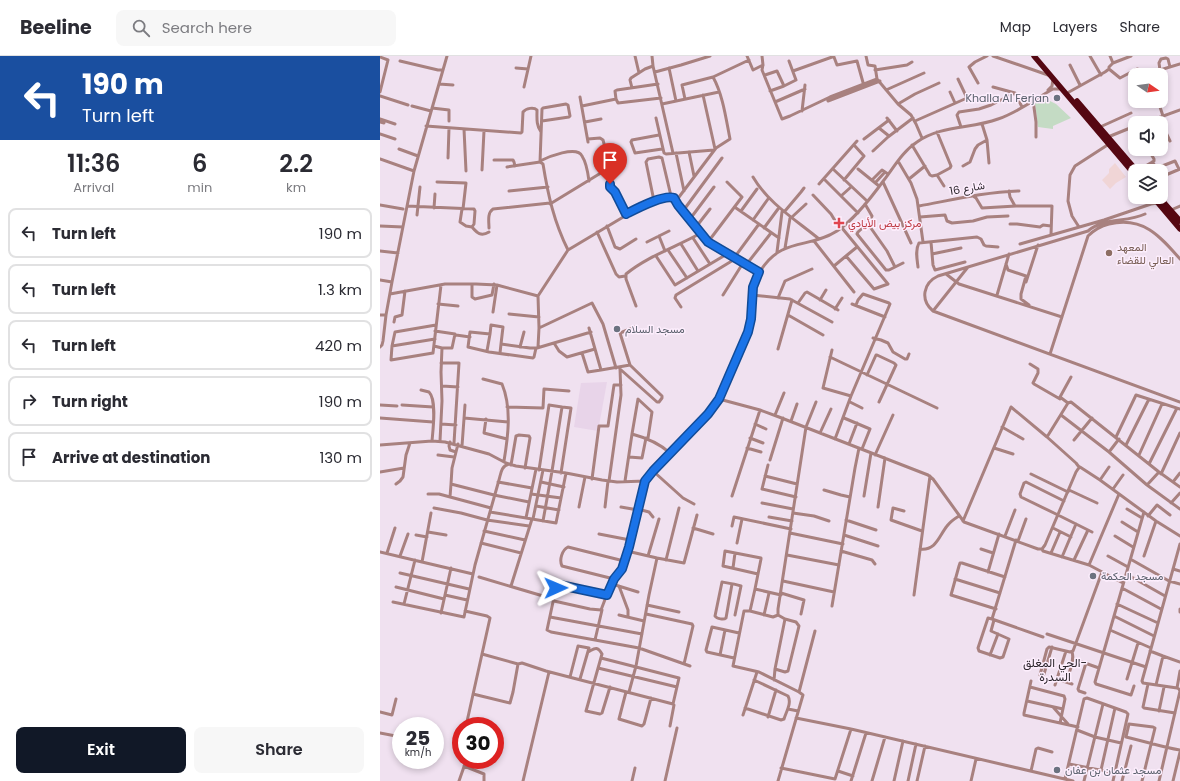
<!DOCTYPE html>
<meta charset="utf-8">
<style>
body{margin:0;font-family:Poppins,Vazirmatn,sans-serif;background:#f7f7f7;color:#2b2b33;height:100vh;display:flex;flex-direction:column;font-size:15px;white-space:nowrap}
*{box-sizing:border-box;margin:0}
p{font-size:13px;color:#7c7c81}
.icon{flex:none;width:22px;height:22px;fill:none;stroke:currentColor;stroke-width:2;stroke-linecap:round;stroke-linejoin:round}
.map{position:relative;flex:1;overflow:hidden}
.panel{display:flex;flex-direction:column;background:#fff;width:380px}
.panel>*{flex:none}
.banner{background:#1a4fa0;color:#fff;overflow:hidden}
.needle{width:26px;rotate:103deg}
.fabs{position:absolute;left:748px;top:12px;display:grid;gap:8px}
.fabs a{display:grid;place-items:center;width:40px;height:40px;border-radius:8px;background:#fff;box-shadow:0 2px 6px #0003;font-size:20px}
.speed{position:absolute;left:12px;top:661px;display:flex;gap:8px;font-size:20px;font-weight:700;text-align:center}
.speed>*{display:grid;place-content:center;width:52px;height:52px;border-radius:50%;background:#fff;box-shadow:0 2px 6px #0003;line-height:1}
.speed small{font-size:10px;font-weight:400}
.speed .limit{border:6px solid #d22;background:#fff;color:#111}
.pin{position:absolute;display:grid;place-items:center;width:34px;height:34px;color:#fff;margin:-41px -17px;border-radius:50% 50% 50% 0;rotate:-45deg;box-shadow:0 0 4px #0007}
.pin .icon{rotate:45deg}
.me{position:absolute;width:44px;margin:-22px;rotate:89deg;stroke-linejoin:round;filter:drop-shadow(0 0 3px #0008)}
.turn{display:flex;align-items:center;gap:14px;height:84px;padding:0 16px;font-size:18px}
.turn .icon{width:52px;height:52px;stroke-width:2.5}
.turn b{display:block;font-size:28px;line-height:34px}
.eta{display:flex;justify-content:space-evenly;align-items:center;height:68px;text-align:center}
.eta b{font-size:24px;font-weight:600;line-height:28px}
.cta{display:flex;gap:8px;margin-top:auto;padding:8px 16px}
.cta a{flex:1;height:46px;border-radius:8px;background:#111827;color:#fff;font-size:16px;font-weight:600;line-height:46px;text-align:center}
.cta a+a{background:#f7f7f7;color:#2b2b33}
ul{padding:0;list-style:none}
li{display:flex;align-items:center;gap:12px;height:50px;margin:0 8px 6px;padding:0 8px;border:2px solid #e1e1e2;border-radius:8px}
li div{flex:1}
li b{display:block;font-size:15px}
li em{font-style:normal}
header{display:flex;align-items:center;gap:24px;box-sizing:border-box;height:56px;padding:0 20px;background:#fff;border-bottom:1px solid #e1e1e2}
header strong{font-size:19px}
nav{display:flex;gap:22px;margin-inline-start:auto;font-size:14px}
.search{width:280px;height:36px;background:#f7f7f7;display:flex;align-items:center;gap:10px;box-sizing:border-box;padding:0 14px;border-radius:8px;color:#7c7c81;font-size:15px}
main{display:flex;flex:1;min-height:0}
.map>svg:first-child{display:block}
.built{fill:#e8d4e9}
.medical{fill:#f0d5d6}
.green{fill:#c4dbc4}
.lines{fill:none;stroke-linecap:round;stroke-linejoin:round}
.minor{stroke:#a8817f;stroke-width:3}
.highway{stroke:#550712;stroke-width:5.5}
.route-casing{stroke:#114b97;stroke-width:10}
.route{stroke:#1a73e8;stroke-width:7}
.worship-dot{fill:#6b7280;stroke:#fdeefd;stroke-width:1.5}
.health-dot{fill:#e0444e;stroke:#fdeefd;stroke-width:1.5}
.education-dot{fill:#8d6e63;stroke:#fdeefd;stroke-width:1.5}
.labels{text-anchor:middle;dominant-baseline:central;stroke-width:3;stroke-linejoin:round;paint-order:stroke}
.worship-label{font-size:11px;fill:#5b616d;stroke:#fdeefd;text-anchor:start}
.street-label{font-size:11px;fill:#2c262c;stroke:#fdeefd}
.health-label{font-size:11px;fill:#be3a42;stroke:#fdeefd;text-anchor:start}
.education-label{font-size:11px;fill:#785e54;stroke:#fdeefd;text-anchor:start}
.neighbourhood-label{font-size:12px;fill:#2c262c;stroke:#fdeefd}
</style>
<header>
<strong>Beeline</strong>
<div class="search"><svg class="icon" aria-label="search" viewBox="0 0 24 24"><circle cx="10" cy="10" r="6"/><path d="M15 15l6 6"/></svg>Search here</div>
<nav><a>Map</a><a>Layers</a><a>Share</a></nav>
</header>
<main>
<section class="panel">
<div class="banner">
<div class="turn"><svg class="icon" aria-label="left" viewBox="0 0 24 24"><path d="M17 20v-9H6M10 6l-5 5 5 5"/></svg><div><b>190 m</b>Turn left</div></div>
</div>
<div class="eta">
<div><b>11:36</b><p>Arrival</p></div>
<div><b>6</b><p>min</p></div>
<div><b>2.2</b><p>km</p></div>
</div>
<ul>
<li><svg class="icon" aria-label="left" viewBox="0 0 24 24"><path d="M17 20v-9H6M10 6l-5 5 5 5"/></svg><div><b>Turn left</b></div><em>190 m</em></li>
<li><svg class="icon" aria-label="left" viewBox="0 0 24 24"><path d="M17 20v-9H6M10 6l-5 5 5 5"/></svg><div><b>Turn left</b></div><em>1.3 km</em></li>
<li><svg class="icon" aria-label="left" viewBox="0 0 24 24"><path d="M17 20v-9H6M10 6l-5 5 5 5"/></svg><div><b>Turn left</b></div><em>420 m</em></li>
<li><svg class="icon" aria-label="right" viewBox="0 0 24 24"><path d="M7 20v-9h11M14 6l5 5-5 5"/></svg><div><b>Turn right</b></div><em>190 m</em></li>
<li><svg class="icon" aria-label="arrive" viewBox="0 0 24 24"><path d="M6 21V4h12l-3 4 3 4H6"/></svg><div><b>Arrive at destination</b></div><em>130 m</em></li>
</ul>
<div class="cta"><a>Exit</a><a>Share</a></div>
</section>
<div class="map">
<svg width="800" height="725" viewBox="0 0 800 725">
<rect width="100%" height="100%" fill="#f0e1f0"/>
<!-- built -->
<path class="built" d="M227,326L218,375L194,371L201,327Z"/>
<!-- medical -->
<path class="medical" d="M735,107L746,121L736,127L730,133L722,124L729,117V113Z"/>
<!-- green -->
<path class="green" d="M668,42L670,45L676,48L691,62L673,70V73L658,71L655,47Z"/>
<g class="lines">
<!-- minor -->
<path class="minor" d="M255,0L259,17
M272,0L273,10
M367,0L373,14L383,9
M382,0L383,9L382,14L402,63L410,60L450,41L497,23
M486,0L488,9L495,10L497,23L518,48L531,59L536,68L542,82
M613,0L668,19
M710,0L721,19
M730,0L733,7
M0,1L8,4L0,36
M20,5L58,14H63
M690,9L700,29
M136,12L148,13
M289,12L296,45
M729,13L740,22L757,13L770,17L800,8
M495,14L527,9L532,6
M780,14L779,7L781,3L786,2L788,3L790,11
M413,15L452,1H454L457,9L477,5L484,30
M275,16L301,9L330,0
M752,16L755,24
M385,19L397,15L404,30L390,35
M333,21L369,4
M598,27L589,11L595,6L607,0
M59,28L73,29
M278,28L237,34L235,35L236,43L238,47L281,42
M404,30L416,24L409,5
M144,31L151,0
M613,31L635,37L642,51
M252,32L250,24L251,22L265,13L273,10L293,97
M506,34L544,17
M668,34L672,30L673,23
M781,34L786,32
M570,36L575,47
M689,36L725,16L729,13V11L733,7L751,0
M323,39L335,93
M0,40L28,49
M200,41L208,86
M653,44L656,66V81
M448,45L500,25
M778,45L783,60
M395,46L425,33
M282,48L339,36
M518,48L535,38L559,27
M32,50L51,55
M202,50L236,43
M52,52L69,54V65
M422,55L425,29
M276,62L284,97L286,98L334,94
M507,62L517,75
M779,62L790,85
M0,63L15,68
M162,65L189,61L190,60L188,49L186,48L163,52L162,53L160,106L163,108C168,139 174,166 188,194
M535,65L587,42L578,23
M0,66L4,67
M205,66L221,63
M764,67L800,54
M602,68L607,84L609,107
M46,70L141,77L142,76L143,56C146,52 154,51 157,54C157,62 156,69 161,76
M581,71L577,59L579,56L599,53L611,49L635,37
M720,71L751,57
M499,72L509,80
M84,73L86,115
M557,76L571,110L570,112L557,119
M0,78L15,83
M279,79L252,84L251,86L255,97L282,93
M728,81L755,70
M484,83L509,64
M532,89L550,119L552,120L557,119L564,130
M19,93L38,100
M493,95L508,81L533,62
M309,96L314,120
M296,97L304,135
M68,102L69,72
M0,103L34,115
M114,104H133L134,106L135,110
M160,105C168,101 197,89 202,100C206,106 208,117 209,125
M518,105L531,127L537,143L543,186
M772,106L777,112L795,105L799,113
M583,110L590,106L595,93L598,89L607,84
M127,111L160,106
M453,113L487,145
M478,113L499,130
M102,114L104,75
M757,115L774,105V103L768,93
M373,121C388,147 416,164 439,183
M781,121L800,113
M232,122L230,128V131L235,136L246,158
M444,123L478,157
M529,123L545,110
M464,124L484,100L474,89
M492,124L502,114L508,118
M57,126L86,127L83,153
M503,126L531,187
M495,127L505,116
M439,128L477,85
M129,135L168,131
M629,135L630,141L635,150H672L671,179
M433,139L451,158L460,173
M461,140L471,131
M593,140L596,142L602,152L636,150
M274,145L266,106L268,103L279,101L282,102L291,140
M296,145L336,92L350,83C346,63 343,39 333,21L302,29L305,43
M170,148L229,112L230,110L223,84L220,82L208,83
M485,148L492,160L488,168L507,195L515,211
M0,149L23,153
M27,150L94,153L95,155L94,168L92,171L86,170L80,166L82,153
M539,150C572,144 605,136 639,135
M54,152L55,138
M356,152L399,182
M791,154L800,150
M303,155L342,102
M361,155L377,133
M405,155L421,136L424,132
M765,158C746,167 724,161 708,175L558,220C543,227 540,244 553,255L800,346
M37,159L40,131
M412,161L426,148
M540,161L565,159L567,165L572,167L593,165L607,161L628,160
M310,163L334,131
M373,164L388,143
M488,167L478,176L477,178L506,214H509L523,207
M630,168H637L660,171L663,169L671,170
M0,170L23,171
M227,170L235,191L240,193L256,183
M92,171C97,177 101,181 109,176
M316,171L330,153
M699,171L692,160L688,145L690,119L695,110L729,88
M109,172C109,166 107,157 113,153L170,147
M384,172L398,153
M462,172L508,228L494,233L466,200L477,191
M217,176L236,218L239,221L245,220
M279,180L285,195
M313,182L330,208
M434,185L474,236
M267,186L289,175
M328,186L362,141L347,126
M551,186L553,209L555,214L585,206
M301,188L318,215
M640,188L724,164L771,148L778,147
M405,192L410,162
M288,194L307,222
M0,195L18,197
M397,196L402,156
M552,198L581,192
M276,200L295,229L347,198
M354,202L379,168
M626,208L628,214L646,220L641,238V243L649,249
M366,209L391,177
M454,210L466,200
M538,211C537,203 535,194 539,187L597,181L601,183L604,189L606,190L618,191
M566,218L579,228L682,261
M0,224L12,226
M646,226L658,189
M92,228V241L95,243L112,239L114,228
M10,238L65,228H96L117,229L158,240
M343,239L363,207
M372,239L410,243L452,266
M617,239L629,198
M398,242L405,225L432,213
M440,244L446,234
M418,247L425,237L427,236L458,254
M58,248L78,250
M472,248L505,261
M256,250L246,223V218C268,200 296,191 321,177
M301,251L295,242L296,239L355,203
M455,253L462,242
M553,255L588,211
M113,256L117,229
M129,258L159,261
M0,259H6
M408,259L443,279
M14,266L15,261L22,259L25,235
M56,269L15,276L12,290L11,304L53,297L61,229
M159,272L212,247L223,268L236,312
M209,272L221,314L250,309L282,340V342L279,346H277L240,313
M55,275L75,278L72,292H62
M76,279L90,281
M493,282L501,284L508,287L513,296L525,303H527L529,298
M174,287L179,295L187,301L215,293
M121,288L123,271L111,269L110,278L90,276L88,291L109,296L153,302L154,301L156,292
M12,290L55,283
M54,290L62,292L61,316L62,345L60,385
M0,291L2,289L3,285L6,259L12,226L34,115L67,0
M140,291L144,276
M158,291L159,272L158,240L188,194L260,151L285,142L291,140L294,142L298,149L328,186L379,216
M398,293L412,244
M452,294L443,332L471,340
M107,295L110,278
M120,297L121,288L150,292H157L211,276
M202,297L208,316L221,314
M670,298L708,180C714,174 721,170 729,168C763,160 780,180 800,203
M450,301L557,352
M61,307H79L74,387
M650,308L658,313V317L653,327L654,328L680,343
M250,309L240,277L255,271
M487,319L496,299H497L514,307L516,309L499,346
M103,323L122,328C132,352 128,381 124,405
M62,330L78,331
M41,334L49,336C57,344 53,373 52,385
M339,343L380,354L399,361L548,419L553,423L584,466L658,493H662L665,489L696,416L698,413L700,411L720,424L776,465L800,480
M470,346L482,352
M688,347L680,341L691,321
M0,349L17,350
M22,349L53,351
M127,351L163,352L164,333L189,335
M395,359L404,337
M681,359L729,396L767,429L800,453
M0,362L53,366
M84,362L128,366
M464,362L490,373L482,393
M106,363L104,377L127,383
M411,365L417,348
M61,368L76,369
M375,368L386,373
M622,371L643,383
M440,377L451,353
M667,381L688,347L691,346L779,416L800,431
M736,381L756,339L800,353
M268,382L272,356L258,343L252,378C267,382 279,387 290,397
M370,382L383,387
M455,383L471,340L510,248L509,247L483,238L478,244L476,249
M694,384L712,362
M70,386L69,390L70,394L76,396
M469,388L477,367
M0,389L52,385L65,386L109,398L126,407L136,410L186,417L222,424L237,426L265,425
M746,389L769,343
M82,390L85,349
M367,392L381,396
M614,392L633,398
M729,396L739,383
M58,399L74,401
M495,399L513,359
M759,399L782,348
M249,401L262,402L266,382
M390,404L403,362
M769,408L797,352
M131,409L136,380L139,379L149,380L150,382L145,412
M388,409L382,433L416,441
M159,414L169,349L182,351
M273,415L303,442L314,448
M0,416L24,412
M651,418L688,436
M781,418L800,377
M385,420L417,428
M212,423L219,370H228L234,329H241
M720,424L729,411
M229,425L241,339L240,313
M245,425L252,378
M118,426L152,432
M161,426L184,431
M793,426L800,417
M16,428L20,425L23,421L26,399L30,387
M71,428L72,412L78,388
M767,429L779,416
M733,433L743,419
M444,434L461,439L470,441
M689,434L717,447
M48,438H59L111,452
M151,438L181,442
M352,440L380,354
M484,440L491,397
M70,441L71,428L114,439L149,446
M382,447L413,453
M791,447L800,437
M156,450L179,454
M199,451L205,421
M225,451L228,425
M241,451L258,454
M498,451L505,402
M54,452L81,457L107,464L149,470
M258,453L269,456L273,461
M747,453L762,462
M524,455L513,452L511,464L542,475
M110,456L176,467L186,417
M413,457L434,460L449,465
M678,459L641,441L640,438L644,427L646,426L684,445
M678,459L712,476
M768,460L777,449L790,459
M389,461L412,465
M146,462L156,413
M153,463L163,414
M466,464L496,474
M163,465L172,415L182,351L191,352L181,417
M583,465L631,351L667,381L696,407L699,411
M742,466L758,476
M352,470L354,461L411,473
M313,472L333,478
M673,472L691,481
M104,475L145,484
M48,476L66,479
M410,477L463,488
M219,478L250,484
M36,479L47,481
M464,479L498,490
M625,480L635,454
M735,480L753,491
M638,485L646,463
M101,487L141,497
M357,487L362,463
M540,493C556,495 559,480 567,470C570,466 574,463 579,460
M601,493L613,497
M662,493L663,495L709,509L743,527
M461,495L492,504L495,508
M0,496L42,506L51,457
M7,497L15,472
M671,497L680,476
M407,499L459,509
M20,500L28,478
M268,500L279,463
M728,500L748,511
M764,500L776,465
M682,501L696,468
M277,502L304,507L317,459
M286,504L299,452
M694,504L708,474
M752,504L789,525L800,528
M42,506L93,518
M709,509L739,438
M353,512L355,497
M793,513L800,515
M608,516L619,478
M20,517L89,533
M748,519L785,540
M99,521L163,540
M234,523L182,510C179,504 182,494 188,491L244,505
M575,523L620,537
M403,525L454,536
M232,528L258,536
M352,528L346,562C344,564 337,563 335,560L342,526C348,527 355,528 361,530L355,559
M131,530L152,463
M239,530L248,554V561
M16,531L64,543
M742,532L781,553
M375,533L381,503V502L345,495L343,510L378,518
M401,537L424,544L421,558
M65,539L87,544
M227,539L184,530L178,529L176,532L167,574L171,576L259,592L310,610
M534,539L550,420
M174,545L210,553L221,554L229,533L234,523L242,513L247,495
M13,546L84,561L95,509L119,424C121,417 121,410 129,408
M24,548L35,504
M737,548L778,567
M267,549L299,556
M452,550L475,412L479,392
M616,553L571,539L579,510L580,507H582L625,521
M800,553V556
M85,555L107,560L110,562L86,670
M370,555H364L353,610L379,616L419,636L423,639L398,725
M61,557L71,512
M266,558L312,568L313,570L304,608
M239,559L264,565
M384,559L389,537
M398,559L393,561L370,555L375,533L401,539
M734,560L774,580
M170,561L262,578
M612,563L636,484
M614,564L611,575L629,583L623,601L620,602L599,595L598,592L608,562L612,563L663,581
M730,574L771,592
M667,578L766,611
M215,584L222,554
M770,595L783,600L800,606
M208,596C214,593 217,589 222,598L206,655L220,658L222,657L230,631
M102,598L138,608L142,607L166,615L293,648
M340,599L345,574
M610,599L618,578
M221,602L299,622L293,648L294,649L290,670
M354,602L327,596L326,594L332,571L359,577
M702,606L719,612
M218,612L297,631
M395,613L405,616L408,615L419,570L416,566L405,563
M660,619L667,593L669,591L690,596L693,595L722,516
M660,619H663L664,618L672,591
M190,621L198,590L209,592L200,623
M677,623L692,628
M747,623L758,587
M394,624L395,613L405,563L398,559V553L426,371L436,346
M651,625L644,657V659L698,671
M686,626C689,617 695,604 692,596
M768,628L763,651L764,652L795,657
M675,629L686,595
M776,629L783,600
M754,630L751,639L716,628L715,626L764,456
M650,631L684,640L685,643L680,667
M797,632L763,627L762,625L800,488
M246,636L239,663L262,670L264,668L271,642
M249,636L256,610L269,539L277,502L247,495L265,425L273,415C286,401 299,388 313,374C320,366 329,358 335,349C343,338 348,324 353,311C358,299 364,287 368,275C375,255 368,233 381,214C402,181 429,193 457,175C475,163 491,142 504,124C514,111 523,95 537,86C561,69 591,73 618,63C637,57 655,43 673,33H680
M419,636L435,575
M705,637L699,635L698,633L706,607
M93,638L130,647L133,636L138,608
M647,645L683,653
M673,651L688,668
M365,652L401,664L404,663C406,656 412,647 408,640L374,624
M408,653L418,655
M779,655L784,631
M0,656L12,659L16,643
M363,659L377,616
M388,661L396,634
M416,662L471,673L693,725
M697,674L715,681L741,687
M0,677L21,681
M55,689L61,690
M689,708L735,717
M84,710L104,718V725
M401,712L455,723L471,673
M721,714L735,652
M458,715L473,720
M651,715L656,693L658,692L672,696
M685,723L704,643L707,642L746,656L748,658L733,725
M79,725L86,705
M143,725L169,616
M252,725L255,712
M285,725L297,672
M471,725L486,677
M492,725L505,681
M514,725L523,685
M528,725L536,688
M537,725L545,690
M591,725L596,703
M704,725L723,648
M742,725L751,690
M762,725L775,672L773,671L749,668L746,681C764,685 782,691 800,694
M779,725L800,635L799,633L797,632L800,615
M793,725L800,696"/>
<!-- highway -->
<path class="highway" d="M654,0L755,119
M697,45L757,115
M773,141L800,173
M779,141L800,165"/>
</g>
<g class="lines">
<defs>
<path id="route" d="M176,532L178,530L180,529L227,539L234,523L242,513L249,491L265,425L273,415L328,358L339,343L368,276L371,263L373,231L379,216L328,186L298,149L294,142C284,138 256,153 246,158L235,136L230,131V128"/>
</defs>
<!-- route casing -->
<use href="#route" class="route-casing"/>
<!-- route -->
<use href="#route" class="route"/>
</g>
<!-- markers -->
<g class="worship-dot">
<circle cx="677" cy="42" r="4"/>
<circle cx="237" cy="273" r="4"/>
<circle cx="713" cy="520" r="4"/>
<circle cx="677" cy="714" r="4"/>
</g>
<path class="health-dot" d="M457 161h4v4h4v4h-4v4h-4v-4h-4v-4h4z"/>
<circle class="education-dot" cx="729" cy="197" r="4"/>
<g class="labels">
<!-- worship labels -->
<g class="worship-label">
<text x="669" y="42" text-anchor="end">Khalla Al Ferjan</text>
<text x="245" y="273">مسجد السلام</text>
<text x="721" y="520">مسجد الحكمة</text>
<text x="685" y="714">مسجد عثمان بن عفان</text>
</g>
<!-- street labels -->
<g class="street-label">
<text transform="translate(587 132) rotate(-10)">شارع 16</text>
</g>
<!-- health labels -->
<g class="health-label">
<text x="468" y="167">مركز بيض الأيادي</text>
</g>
<!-- education labels -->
<g class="education-label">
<text x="737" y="191">المعهد<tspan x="737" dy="13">العالي للقضاء</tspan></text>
</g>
<!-- neighbourhood labels -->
<g class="neighbourhood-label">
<text x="675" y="606">الحي المغلق-<tspan x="675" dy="14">السدرة</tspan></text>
</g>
</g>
</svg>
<div class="fabs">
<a><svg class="needle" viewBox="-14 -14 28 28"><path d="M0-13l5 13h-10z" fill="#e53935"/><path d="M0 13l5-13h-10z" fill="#7c7c81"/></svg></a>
<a><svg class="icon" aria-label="sound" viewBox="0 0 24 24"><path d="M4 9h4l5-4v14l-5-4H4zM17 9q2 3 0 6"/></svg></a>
<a><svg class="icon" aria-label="layers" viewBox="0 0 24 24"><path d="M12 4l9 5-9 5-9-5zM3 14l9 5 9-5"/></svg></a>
</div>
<div class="speed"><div>25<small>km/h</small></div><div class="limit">30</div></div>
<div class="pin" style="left:230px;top:128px;background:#d93025"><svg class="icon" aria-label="arrive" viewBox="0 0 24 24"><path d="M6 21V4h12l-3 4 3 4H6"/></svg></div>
<svg class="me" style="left:176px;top:532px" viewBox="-20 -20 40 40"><path d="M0-17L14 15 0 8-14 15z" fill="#1a73e8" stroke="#fff" stroke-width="4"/></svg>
</div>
</main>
